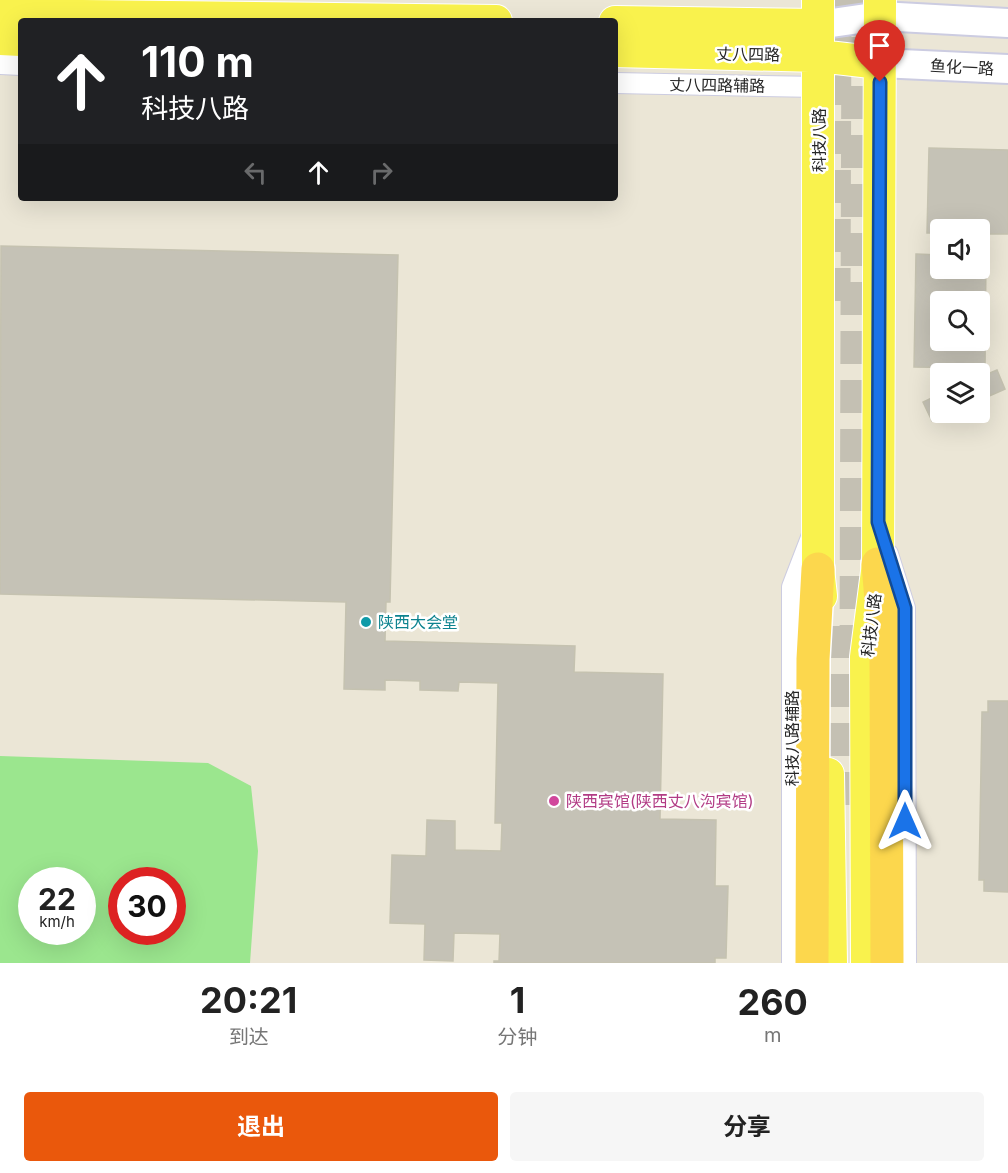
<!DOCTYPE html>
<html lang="zh">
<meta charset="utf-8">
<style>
body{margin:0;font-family:Inter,"Noto Sans SC",sans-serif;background:#f6f6f6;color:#222;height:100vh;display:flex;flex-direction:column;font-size:22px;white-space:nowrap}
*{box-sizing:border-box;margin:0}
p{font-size:20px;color:#767676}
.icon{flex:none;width:33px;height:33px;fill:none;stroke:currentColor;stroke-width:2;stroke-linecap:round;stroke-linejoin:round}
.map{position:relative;height:963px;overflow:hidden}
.sheet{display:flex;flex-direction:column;background:#fff;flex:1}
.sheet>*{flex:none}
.guide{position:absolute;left:18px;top:18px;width:600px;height:183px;border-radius:6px;box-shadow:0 6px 24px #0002;background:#202124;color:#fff;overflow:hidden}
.controls{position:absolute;left:930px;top:219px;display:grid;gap:12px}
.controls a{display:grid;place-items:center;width:60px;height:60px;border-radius:6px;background:#fff;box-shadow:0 6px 24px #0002;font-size:30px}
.speed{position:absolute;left:18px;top:867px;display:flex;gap:12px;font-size:30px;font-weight:700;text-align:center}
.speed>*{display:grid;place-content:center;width:78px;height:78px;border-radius:50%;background:#fff;box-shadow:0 6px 24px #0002;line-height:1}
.speed small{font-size:15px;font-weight:400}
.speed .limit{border:9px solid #d22;background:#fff;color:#111}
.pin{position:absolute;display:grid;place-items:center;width:51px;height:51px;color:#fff;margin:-62px -26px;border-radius:50% 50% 50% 0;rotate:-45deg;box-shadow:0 0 6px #0007}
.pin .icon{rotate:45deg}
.me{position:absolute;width:66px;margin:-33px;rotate:0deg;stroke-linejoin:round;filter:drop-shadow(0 0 4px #0008)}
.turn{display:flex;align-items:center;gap:21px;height:126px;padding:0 24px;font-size:27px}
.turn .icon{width:78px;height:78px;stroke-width:2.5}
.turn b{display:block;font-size:42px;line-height:51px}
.lanes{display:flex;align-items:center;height:57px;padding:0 24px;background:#0003;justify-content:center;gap:30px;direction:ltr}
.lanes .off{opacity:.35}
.eta{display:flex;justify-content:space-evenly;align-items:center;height:102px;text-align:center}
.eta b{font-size:36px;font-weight:700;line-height:42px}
.cta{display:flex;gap:12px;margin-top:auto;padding:12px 24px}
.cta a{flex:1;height:69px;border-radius:6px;background:#ea580c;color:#fff;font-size:24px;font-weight:700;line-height:69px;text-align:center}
.cta a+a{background:#f6f6f6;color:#222}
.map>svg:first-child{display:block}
.green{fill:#9be68e;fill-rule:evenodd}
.building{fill:#c5c2b6;stroke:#c5c2b0;stroke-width:1.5;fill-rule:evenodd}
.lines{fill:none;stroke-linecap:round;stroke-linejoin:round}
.trunk-tunnel{stroke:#c4c0b3;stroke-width:33;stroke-dasharray:33 16;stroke-linecap:butt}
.minor-casing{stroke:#cccce1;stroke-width:22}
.secondary-casing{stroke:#cccce1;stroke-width:32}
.primary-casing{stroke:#fff;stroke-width:34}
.trunk-casing{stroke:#fff;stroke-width:36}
.minor{stroke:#fff;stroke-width:20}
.secondary{stroke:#fff;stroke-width:28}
.primary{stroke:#f9f24d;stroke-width:32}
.trunk{stroke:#fcd74d;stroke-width:33}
.route-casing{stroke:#114b97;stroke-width:15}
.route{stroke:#1a73e8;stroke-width:10}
.culture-dot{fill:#0f9aa8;stroke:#fff;stroke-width:2}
.hotel-dot{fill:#d1479c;stroke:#fff;stroke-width:2}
.labels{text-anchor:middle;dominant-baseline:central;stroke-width:5;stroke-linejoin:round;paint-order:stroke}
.street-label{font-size:16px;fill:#262626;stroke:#fff}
.culture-label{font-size:16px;fill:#0d838f;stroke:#fff;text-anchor:start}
.hotel-label{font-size:16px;fill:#b23c85;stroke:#fff;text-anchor:start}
</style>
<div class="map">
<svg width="1008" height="963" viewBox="0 0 1008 963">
<rect width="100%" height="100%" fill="#ebe6d6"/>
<!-- green -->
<path class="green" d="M0,756L208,763L251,786L258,851L250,963H0ZM32,880H82V932H32ZM122,880H172V932H122Z"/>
<!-- building -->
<path class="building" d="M929,148L1008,150V234H980V230H940V233H927Z
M1,246L398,255L390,602H386L385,641L575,646L574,672L663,674L660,819L716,820L715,886H728L726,958H715V963H494V961H499L500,934L454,933L453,961L424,960L425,924L390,923L392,855L426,856L427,820L455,821V850L501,851L502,823H495L498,683L459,682L458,691L420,690V681L385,680V690L344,689L346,602L0,594Z
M916,254L940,255V268H980V255H986L985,368L914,367ZM940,302H980V340H940Z
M997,370L1005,389L980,400V377Z
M940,394V412H951L932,421L923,402Z
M988,701H1008V892L984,891V880H979L982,712H988Z"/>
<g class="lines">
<!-- trunk-tunnel -->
<path class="trunk-tunnel" d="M834,301L835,0
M856,658L858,0
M836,805V626"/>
<defs>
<path id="minor" d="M0,64L21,65
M615,83L819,87
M888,554L905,608L906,963
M792,963V587L812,535"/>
<path id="secondary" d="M818,25L880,16L1008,23
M880,63L1008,69"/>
<path id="primary" d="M818,0V569L821,596
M0,15L496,21
M615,22L818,25
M0,39L21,40
M615,51L819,56L880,63
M828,774L831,963
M867,963L866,657L878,564L880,0"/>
<path id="trunk" d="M878,564L886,659L887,963
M812,963L813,659L818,569"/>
</defs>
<!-- minor casing -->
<use href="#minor" class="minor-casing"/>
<!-- secondary casing -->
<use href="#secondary" class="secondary-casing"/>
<!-- primary casing -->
<use href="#primary" class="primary-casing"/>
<!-- trunk casing -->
<use href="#trunk" class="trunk-casing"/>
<!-- minor -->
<use href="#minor" class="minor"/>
<!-- secondary -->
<use href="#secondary" class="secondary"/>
<!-- primary -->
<use href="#primary" class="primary"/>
<!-- trunk -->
<use href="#trunk" class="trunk"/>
</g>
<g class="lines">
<defs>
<path id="route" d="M880,82L878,522L905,608V821"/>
</defs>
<!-- route casing -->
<use href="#route" class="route-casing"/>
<!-- route -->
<use href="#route" class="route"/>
</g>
<!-- markers -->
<circle class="culture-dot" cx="366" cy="622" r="6"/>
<circle class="hotel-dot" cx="554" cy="801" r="6"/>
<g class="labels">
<!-- street labels -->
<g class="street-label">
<text transform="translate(748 54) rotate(1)">丈八四路</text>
<text transform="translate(962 67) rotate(3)">鱼化一路</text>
<text transform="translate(717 85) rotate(1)">丈八四路辅路</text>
<text transform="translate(819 140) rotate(-90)">科技八路</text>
<text transform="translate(871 625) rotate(-83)">科技八路</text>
<text transform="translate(792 738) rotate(-90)">科技八路辅路</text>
</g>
<!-- culture labels -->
<g class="culture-label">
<text x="378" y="622">陕西大会堂</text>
</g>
<!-- hotel labels -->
<g class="hotel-label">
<text x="566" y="801">陕西宾馆(陕西丈八沟宾馆)</text>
</g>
</g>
</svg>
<div class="controls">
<a><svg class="icon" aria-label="sound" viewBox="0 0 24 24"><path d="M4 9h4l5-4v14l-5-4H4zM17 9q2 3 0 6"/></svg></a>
<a><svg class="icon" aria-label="search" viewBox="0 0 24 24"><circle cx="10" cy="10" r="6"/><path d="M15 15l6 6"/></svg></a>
<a><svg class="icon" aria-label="layers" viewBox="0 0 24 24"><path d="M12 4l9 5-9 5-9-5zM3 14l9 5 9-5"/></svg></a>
</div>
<div class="speed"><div>22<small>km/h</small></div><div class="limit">30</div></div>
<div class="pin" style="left:880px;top:82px;background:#d93025"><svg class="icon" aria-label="arrive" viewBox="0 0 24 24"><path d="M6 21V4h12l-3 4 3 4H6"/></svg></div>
<svg class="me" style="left:905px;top:821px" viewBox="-20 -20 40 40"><path d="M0-17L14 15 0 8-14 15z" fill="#1a73e8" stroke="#fff" stroke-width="4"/></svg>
<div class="guide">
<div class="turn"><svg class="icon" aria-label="ahead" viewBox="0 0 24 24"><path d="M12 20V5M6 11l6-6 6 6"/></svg><div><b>110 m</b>科技八路</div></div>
<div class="lanes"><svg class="icon off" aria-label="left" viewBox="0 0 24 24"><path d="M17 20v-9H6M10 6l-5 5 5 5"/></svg><svg class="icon" aria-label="ahead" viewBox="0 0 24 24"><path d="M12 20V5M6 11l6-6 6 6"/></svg><svg class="icon off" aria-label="right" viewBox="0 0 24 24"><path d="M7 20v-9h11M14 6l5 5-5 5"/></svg></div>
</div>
</div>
<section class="sheet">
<div class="eta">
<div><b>20:21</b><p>到达</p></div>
<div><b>1</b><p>分钟</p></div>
<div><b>260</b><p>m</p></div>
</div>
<div class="cta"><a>退出</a><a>分享</a></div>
</section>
